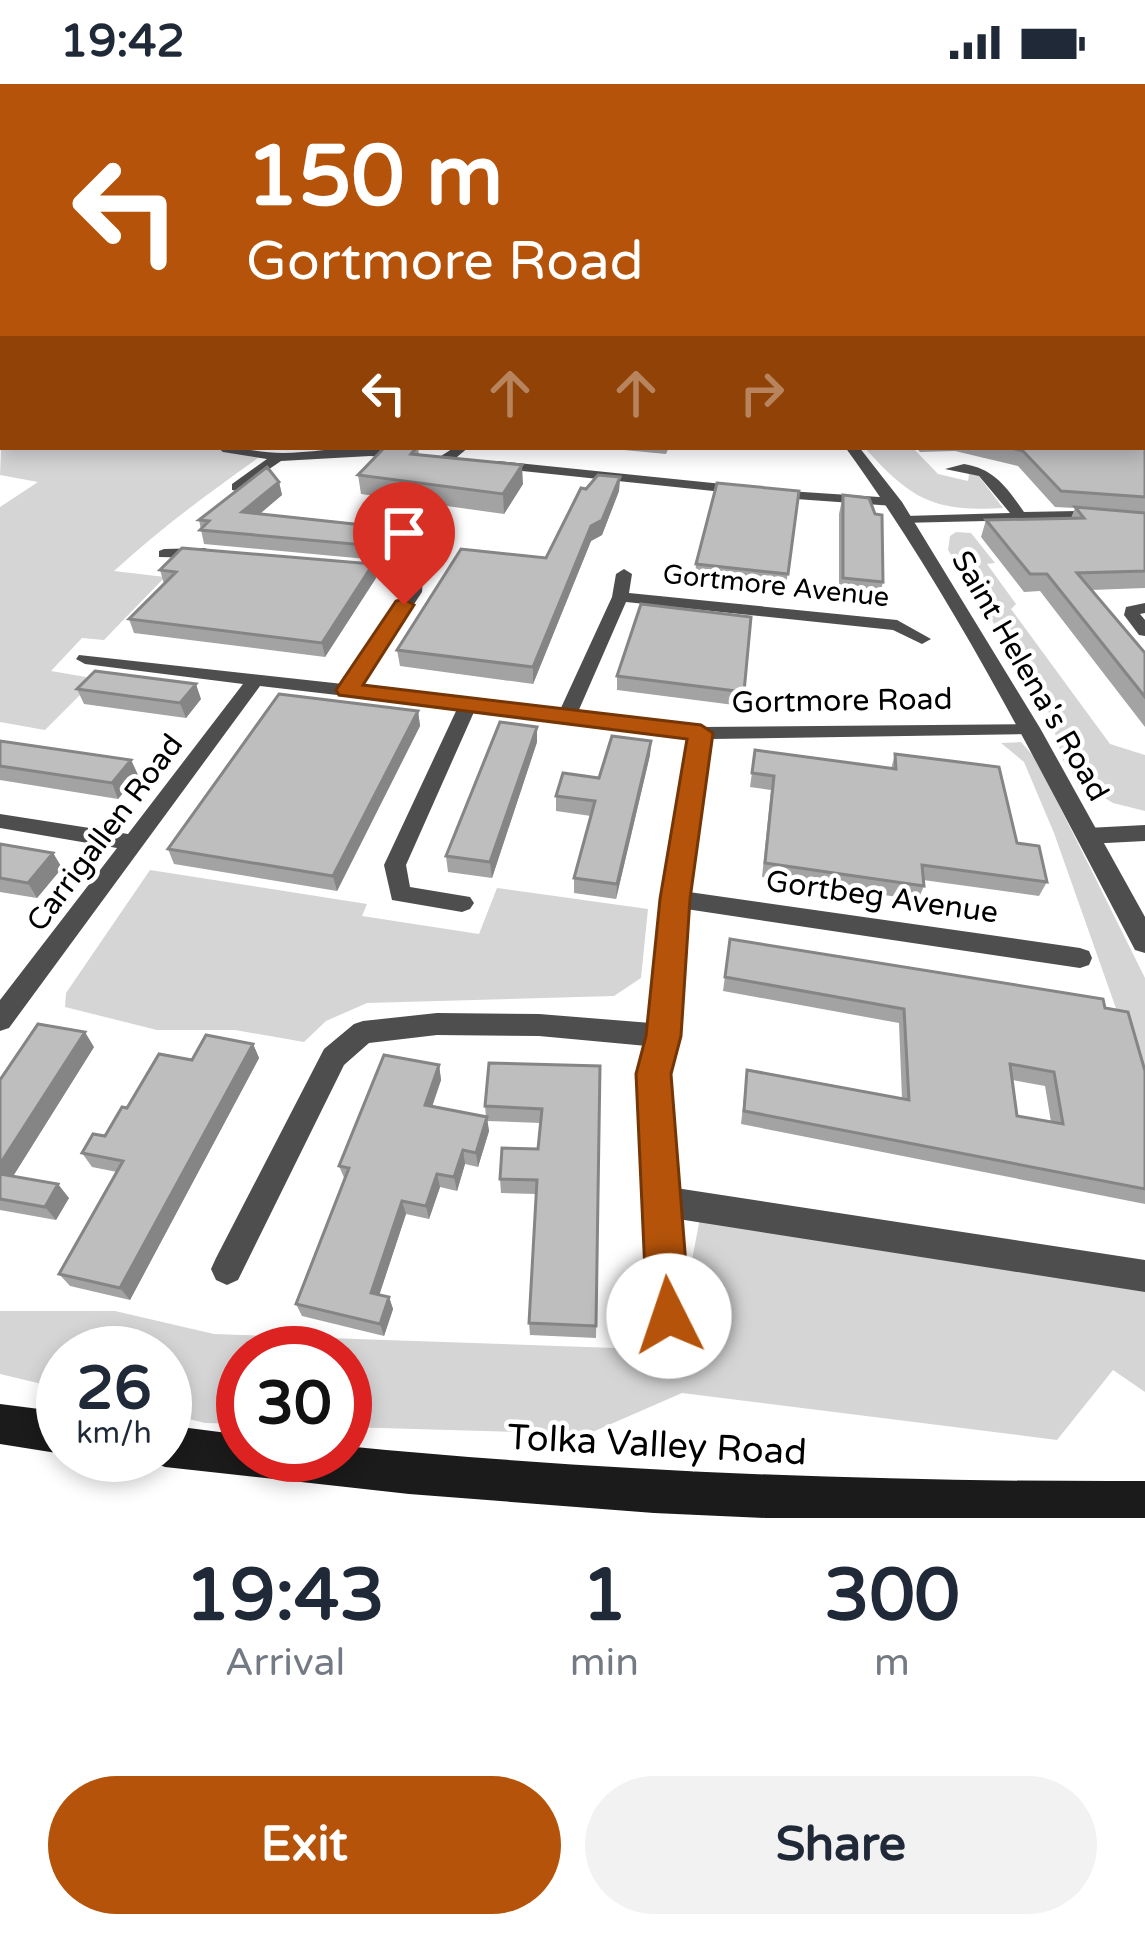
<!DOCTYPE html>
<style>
body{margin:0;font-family:"Varela Round",sans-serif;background:#f2f2f3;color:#1f2937;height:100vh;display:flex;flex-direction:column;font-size:45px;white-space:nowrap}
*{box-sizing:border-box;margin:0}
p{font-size:39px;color:#747a83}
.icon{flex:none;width:66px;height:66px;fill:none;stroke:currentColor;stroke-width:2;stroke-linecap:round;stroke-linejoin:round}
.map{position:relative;height:1434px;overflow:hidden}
.details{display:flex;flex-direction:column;background:#fff;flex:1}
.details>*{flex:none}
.banner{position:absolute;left:0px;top:0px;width:1146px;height:366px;box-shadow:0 6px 18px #0003;background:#b45309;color:#fff;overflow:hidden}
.speed{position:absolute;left:36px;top:1242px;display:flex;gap:24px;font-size:60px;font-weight:700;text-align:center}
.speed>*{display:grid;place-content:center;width:156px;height:156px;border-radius:50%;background:#fff;box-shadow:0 6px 18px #0003;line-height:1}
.speed small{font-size:30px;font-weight:400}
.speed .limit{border:18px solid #d22;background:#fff;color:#111}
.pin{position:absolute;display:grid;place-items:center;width:102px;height:102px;color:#fff;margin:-123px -51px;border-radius:50% 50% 50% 0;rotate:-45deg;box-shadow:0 0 12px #0007}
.pin .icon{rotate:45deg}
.me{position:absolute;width:132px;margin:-66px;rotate:356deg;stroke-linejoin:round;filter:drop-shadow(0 0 9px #0008)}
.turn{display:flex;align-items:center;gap:42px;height:252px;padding:0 48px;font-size:54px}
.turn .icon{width:156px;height:156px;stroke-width:2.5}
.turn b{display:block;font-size:84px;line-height:102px}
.lanes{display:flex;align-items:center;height:114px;padding:0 48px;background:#0003;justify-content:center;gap:60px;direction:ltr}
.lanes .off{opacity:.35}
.eta{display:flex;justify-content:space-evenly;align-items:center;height:204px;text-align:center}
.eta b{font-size:72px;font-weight:700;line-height:84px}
.cta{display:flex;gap:24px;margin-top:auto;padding:24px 48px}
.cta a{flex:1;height:138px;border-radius:72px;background:#b45309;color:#fff;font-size:48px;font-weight:700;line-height:138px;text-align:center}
.cta a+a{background:#f2f2f3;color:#1f2937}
.status{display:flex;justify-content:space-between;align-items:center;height:84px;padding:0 60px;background:#fff;direction:ltr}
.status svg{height:33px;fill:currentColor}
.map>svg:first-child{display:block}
.green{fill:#d5d5d5}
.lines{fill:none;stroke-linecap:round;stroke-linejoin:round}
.minor{fill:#4e4e4e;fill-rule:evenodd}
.tertiary{fill:#4e4e4e;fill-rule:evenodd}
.secondary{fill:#1b1b1b;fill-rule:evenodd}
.wall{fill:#a3a3a3;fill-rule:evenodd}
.shaded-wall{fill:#858585}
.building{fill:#bebebe;stroke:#858585;stroke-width:3;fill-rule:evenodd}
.route{fill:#b45309;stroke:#753606;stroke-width:3}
.labels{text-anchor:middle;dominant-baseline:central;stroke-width:9;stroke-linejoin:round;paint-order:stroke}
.far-street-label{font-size:27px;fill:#000;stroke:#fff}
.street-label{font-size:30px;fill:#000;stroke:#fff}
.near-street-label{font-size:36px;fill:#000;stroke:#fff}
</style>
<div class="status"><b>19:42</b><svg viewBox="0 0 49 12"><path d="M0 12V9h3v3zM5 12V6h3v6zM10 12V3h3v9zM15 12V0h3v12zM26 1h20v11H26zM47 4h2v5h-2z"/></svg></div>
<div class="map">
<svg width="1145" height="1434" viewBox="0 0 1145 1434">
<rect width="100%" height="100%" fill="#fff"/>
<!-- green -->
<path class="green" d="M3,322V363H210L258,374C207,410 160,445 114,487L165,493L104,556L82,554L51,587L86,593L80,611L45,646L0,638V423L38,398L0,391Z
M864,363H912L938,390L968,397L969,390L978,391L1003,424C932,428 911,415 864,363Z
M956,448L971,449L995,479L987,480L1016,520L1011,525L1110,660L1145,671V727L1113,719L1079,698L1063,676L1048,626L948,466L950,452Z
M1021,658L1036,675L1145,894V991L1124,947L1054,749L1024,678L1001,659Z
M150,786L367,820L362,832L479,850L497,804L648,825L641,894L614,912L367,919L326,937L304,958L235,946H157L65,923L66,909Z
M700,1134L1145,1203V1308L1113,1286L1057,1356L682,1309L588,1350L345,1343V1269H243V1340L205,1339L165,1329V1269H63V1305L0,1290V1227H115L214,1250L673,1266L698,1229L701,1205L692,1176Z"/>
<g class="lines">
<!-- minor -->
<path class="minor" d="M217,363C240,363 261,369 283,369C320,369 382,355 414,371L408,375L370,372L281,377L237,407L232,406V400L267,375L223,368Z
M455,363H469L451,378H441V372Z
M498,377L742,402L749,406L742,410L493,384V378Z
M964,380C995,385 1007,404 1024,428L1078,427L1145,433V441L1078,435L900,439V433L905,432L1010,429L979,392L945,385Z
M773,406L894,414L901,418L894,422L768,413L766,410Z
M164,465L205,464L213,469L205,474L159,473V467Z
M350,478L394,482L423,495L422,508L360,602L560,626L612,513L616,490L624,485L632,490L629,509L897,536L931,555L922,560L893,546L626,518L578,628L701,643L1036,640L1039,644L1036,648L1029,650L710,655L689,808L1080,864L1089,867L1092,874L1089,881L1080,884L686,825L676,952L667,990L676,1104L1145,1176V1208L678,1135L686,1232L681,1244L669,1249L657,1244L652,1232L639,990L647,962L539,952L437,951L369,959L344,981L238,1196L227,1201L216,1196L211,1185L216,1174L324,965L354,940L363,937L437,929L539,930L651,939L658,854L691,654L474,628L406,781L410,803L470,813L474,819L470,825L462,828L392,816L384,781L457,625L260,602L9,944L0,947V916L117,764L0,744V730L128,750L243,600L85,580L76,575L79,571L343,600L406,508L407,497L391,491L345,486V480Z
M1145,519V529L1140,530L1145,536V552L1139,551L1124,531L1126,523Z
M1145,741V757L1087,760L1076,752L1087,744Z"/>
<!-- tertiary -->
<path class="tertiary" d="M3,318V327L0,328V319Z
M845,363H859L902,418L1040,644L1145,833V869L1135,866C1045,695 958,519 845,363Z"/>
<!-- secondary -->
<path class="secondary" d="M0,1320L63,1328V1370L0,1360Z
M165,1341L243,1351V1371H345V1362C611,1388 878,1398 1145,1397V1434H766L654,1429L409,1410L165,1383L150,1377L148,1371H165Z"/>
</g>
<!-- wall -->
<path class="wall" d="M1145,347V504L1091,506L1145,569V643L1040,507L1024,508L981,453L986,436L1071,434L1075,424L1055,423L1018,382L955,367L920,368L916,363H1143Z
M385,363H418L419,370L523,400L504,430L361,410L358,391Z
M593,363H669L666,370Z
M620,393L619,407L602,451L591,457L533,600L400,582L397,566L546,474L586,405Z
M279,398L282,411L260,430L402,458L388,477L204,460L199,436Z
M799,407L785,509L695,499L696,480Z
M843,411L883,498L878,518L839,514V430Z
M373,480L376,494L325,573L134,549L129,535L164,500L160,486Z
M617,592L744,608L742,622L617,606Z
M77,605L201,615L186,634L84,620Z
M418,627L420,642L337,807L174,780L168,765Z
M0,657L131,676L138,691L118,715L0,696Z
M651,657L650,671L616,815L574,809V794L591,732L556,727V712L599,694Z
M537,658L492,794L448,788L446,772Z
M755,666L891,685L895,670L1017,759L1047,798L1039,812L923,796L924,802L918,816L762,793L771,706L750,703Z
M0,760L53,769L62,784L37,814L0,808Z
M730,855L1105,924L1145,987V1120L741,1040L747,986L902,1015L899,939L723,907ZM1012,996L1045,1002L1051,1038L1017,1032Z
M253,960L259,974L130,1216L70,1202L59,1190L117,1088L92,1083L82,1069L105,1052L127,1024L192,976Z
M94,963L13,1092L69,1114L56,1136L0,1126V996Z
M439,981L441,996L432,1022L486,1033L485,1022L600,982L596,1254L530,1251L529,1239L536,1110L501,1109L500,1095L538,1065L541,1039L487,1037L489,1047L478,1083L465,1080L457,1107L440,1103L429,1135L406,1130L379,1211L389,1213L393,1225L384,1252L302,1232L296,1220L345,1096L339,1082Z"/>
<!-- shaded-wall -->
<path class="shaded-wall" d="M522,381L523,400L504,430L503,410Z
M620,393L619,407L602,451L591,457L533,600V583L591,442Z
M279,398L282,411L246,441L242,428Z
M400,445L402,458L388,477L386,463Z
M373,480L376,494L325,573L322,559Z
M196,600L201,615L186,634L180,619Z
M418,627L420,642L337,807L333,792Z
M537,643V658L492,794L490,778Z
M651,657L650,671L616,815L617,800Z
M131,676L138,691L118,715L112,699Z
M53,769L62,784L37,814L28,799Z
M85,948L94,963L7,1102L0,1095V1080Z
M253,960L259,974L130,1216L120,1204Z
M439,981L441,996L428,1035L425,1021Z
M487,1033L489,1047L478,1083L476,1069Z
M463,1066L465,1080L457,1107L454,1093Z
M437,1090L440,1103L429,1135L426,1122Z
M58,1100L69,1114L56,1136L45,1123Z
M402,1117L406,1130L376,1221L371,1209Z
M389,1213L393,1225L384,1252L380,1240Z"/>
<!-- building -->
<path class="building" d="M3,189V285L0,286L2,284V272H0V239L2,240L3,227H0V190Z
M1143,347H1145V413L1061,407L1023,367L1007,363H1143Z
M385,363H417L411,370L522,381L503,410L358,391Z
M267,383L279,398L242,428L400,445L386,463L200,446L209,437L199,436Z
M598,391L620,393L602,436L591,442L533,583L397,566L461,465L546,474L581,404L586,405Z
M717,399L799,407L788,490L696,480Z
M843,411L869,414L875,430L882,431L883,498L843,494Z
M1075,423L1145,429V487L1077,489L1145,569V613L1047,490H1030L986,436L1084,434Z
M182,464L373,480L322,559L129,535L176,488L160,486Z
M641,520L751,533L744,608L617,592Z
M95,587L196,600L180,619L77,605Z
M279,610L418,627L333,792L168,765Z
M500,638L537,643L490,778L446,772Z
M612,652L651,657L617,800L574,794L595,717L556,712L563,689L599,694Z
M0,657L131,676L112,699L0,682Z
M755,666L896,685L895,670L999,683L1017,759L1039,762L1047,798L922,781L924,802L765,779L774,692L752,689Z
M0,760L53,769L28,799L0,794Z
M730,855L1103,915L1105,924L1128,928L1145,987V1105L744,1027L747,986L909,1016L904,925L725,893ZM1010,980L1054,988L1063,1040L1017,1032Z
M38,940L85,948L0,1080V996Z
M206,951L253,960L120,1204L59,1190L123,1077L82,1069L93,1050L105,1052L122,1023L127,1024L159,970L192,976Z
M384,971L439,981L425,1021L487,1033L476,1069L463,1066L454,1093L437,1090L426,1122L402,1117L371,1209L389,1213L380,1240L296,1220L349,1084L339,1082Z
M489,979L600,982L596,1242L529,1239L537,1096L500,1095L502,1064L538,1065L542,1025L485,1022Z
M0,1090L58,1100L45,1123L0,1115Z"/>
<!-- sky -->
<linearGradient id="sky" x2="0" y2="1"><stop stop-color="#89aaca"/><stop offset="0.45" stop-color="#fff"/><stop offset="1" stop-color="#fff" stop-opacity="0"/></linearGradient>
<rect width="1145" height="366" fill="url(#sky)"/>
<!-- route -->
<path class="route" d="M404,515L414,521L363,601L701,641L713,649L690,815L681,952L671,990L690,1232L684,1247L669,1254L653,1247L647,1232L636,990L646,952L660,815L687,655L339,611L336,606L396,517Z"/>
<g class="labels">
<!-- far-street labels -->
<g class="far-street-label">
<text transform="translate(776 502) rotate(6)">Gortmore Avenue</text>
</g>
<!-- street labels -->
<g class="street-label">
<text transform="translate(1030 592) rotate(60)">Saint Helena's Road</text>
<text transform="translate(842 617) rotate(-1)">Gortmore Road</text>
<text transform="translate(105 749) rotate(-53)">Carrigallen Road</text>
<text transform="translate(882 813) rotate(8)">Gortbeg Avenue</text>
</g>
<!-- near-street labels -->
<g class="near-street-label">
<text transform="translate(657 1361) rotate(3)">Tolka Valley Road</text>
</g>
</g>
</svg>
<div class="speed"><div>26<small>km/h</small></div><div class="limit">30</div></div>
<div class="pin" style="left:404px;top:521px;background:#d93025"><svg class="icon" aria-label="arrive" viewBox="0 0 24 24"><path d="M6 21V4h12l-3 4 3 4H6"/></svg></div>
<svg class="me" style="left:669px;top:1232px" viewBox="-20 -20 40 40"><circle r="19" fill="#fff"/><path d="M0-13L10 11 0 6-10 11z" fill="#b45309"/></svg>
<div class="banner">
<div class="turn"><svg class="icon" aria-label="left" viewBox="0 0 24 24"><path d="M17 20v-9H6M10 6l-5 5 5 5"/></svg><div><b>150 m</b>Gortmore Road</div></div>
<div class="lanes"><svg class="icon" aria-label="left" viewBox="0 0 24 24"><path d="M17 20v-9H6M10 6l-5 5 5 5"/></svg><svg class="icon off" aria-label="ahead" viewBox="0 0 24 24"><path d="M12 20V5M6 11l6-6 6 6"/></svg><svg class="icon off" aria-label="ahead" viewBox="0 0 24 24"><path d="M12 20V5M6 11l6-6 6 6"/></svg><svg class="icon off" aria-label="right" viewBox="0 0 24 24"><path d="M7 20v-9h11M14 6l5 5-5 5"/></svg></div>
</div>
</div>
<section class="details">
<div class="eta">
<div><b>19:43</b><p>Arrival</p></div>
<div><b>1</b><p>min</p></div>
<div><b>300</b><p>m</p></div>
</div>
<div class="cta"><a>Exit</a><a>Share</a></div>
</section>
